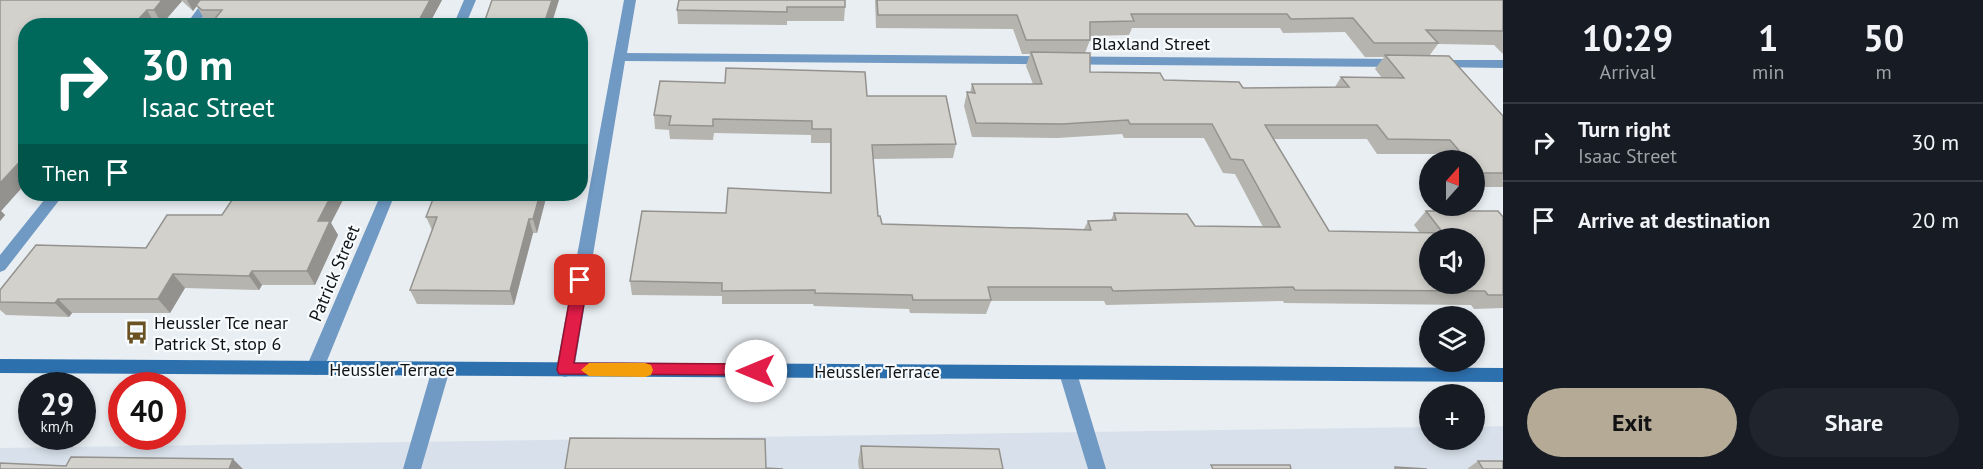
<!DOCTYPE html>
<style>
body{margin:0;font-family:"PT Sans",sans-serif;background:#20242c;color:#f1f3f6;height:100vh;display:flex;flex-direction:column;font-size:22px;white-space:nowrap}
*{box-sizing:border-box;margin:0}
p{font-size:20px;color:#9ea1a6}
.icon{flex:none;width:33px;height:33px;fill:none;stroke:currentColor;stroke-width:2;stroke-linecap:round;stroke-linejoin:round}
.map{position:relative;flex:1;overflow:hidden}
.drawer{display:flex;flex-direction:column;background:#171b24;width:480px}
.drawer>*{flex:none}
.banner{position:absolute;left:18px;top:18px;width:570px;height:183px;border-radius:24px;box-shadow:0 3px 9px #0003;background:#00695c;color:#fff;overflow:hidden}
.needle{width:39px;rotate:21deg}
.buttons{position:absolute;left:1419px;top:150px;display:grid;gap:12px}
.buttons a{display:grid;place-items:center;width:66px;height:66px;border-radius:50%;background:#171b24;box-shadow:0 3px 9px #0003;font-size:30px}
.speed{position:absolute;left:18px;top:372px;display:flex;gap:12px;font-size:30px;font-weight:700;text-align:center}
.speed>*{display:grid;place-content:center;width:78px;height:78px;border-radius:50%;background:#171b24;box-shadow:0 3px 9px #0003;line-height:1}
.speed small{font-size:15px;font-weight:400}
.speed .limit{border:9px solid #d22;background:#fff;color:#111}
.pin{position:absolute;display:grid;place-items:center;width:51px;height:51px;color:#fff;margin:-26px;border-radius:12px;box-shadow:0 3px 9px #0006}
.me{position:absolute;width:66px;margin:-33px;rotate:270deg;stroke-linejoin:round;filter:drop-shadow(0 0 4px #0008)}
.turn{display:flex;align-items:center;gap:21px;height:126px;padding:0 24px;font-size:27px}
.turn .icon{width:78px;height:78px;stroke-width:2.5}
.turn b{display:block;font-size:42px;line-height:51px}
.then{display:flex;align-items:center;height:57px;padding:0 24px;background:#0003;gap:12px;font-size:22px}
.eta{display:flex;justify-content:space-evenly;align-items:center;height:102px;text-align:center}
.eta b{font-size:36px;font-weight:800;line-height:42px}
.primary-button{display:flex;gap:12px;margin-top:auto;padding:12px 24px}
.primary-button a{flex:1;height:69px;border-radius:36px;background:#b4aa96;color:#111;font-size:24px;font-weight:800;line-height:69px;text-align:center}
.primary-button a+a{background:#20242c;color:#f1f3f6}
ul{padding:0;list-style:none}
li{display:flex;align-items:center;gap:18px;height:78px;padding:0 24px;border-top:2px solid #363941}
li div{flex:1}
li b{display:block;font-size:22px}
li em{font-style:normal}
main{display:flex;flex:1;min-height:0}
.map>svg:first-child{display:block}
.built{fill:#d8e1eb}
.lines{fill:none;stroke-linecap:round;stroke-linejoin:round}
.street{fill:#709ac4;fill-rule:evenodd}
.secondary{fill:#2d70ae;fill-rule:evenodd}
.wall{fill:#b5b4af;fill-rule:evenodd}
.shaded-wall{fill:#94928f}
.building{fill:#d3d1cc;stroke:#94928f;stroke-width:1.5;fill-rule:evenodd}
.route{fill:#e11d48;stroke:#92132f;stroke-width:1.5}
.slow{fill:#f59e0b}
.labels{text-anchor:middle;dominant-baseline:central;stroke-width:4.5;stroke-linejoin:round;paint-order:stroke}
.street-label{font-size:18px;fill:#0f1112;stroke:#f7fbfe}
.poi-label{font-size:18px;fill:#0f1112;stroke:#f7fbfe;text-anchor:start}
</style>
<main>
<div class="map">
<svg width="1503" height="469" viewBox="0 0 1503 469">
<rect width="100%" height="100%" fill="#e9eef2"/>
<!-- built -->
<path class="built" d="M1503,426V469H0V448L1429,427L1430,440H1474L1475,427Z"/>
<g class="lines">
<!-- street -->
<path class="street" d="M204,0H216L196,26H185Z
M464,0H476L465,26H453Z
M624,0H636L627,53L1399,59L1405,63L1399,67L625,61L574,370L571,375L565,377L559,375L556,370Z
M1438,60H1503V68L1434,67V61Z
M49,194H64L5,270L0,272V255Z
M381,194H395L324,368L321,373L315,375L309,373L306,368Z
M441,362L447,364L450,369L421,469H403L432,369L435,364Z
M1068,366L1074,368L1077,373L1106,469H1088L1059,373L1062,368Z"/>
<!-- secondary -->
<path class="secondary" d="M0,359L1503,368V382L0,373Z"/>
</g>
<!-- wall -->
<path class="wall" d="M0,0H442L428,26H209L211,24L204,19L197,6L193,11L182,1L162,24H155L154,26H26V183L1,211L5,215L0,221Z
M679,0L845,7L844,21H787V25L678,24L677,10Z
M875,0H1503V54L1494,45L1438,44L1429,56L1503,116V187H1474V160H1443L1438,154H1377L1367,139H1274L1329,231L1420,233L1414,225L1426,211L1503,217V308L1474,309L1471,305L1284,303L1283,301L1106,305L1104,301H991L986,314L910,313L909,309L814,306L813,304H722V296L632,295L630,281L726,213L830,193V143H811V135L714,133L713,140L670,139L669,130L655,129L654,115L867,96L956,144L953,158L873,159L878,216L882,224L1084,229L1088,221L1111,220L1114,213L1195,226L1263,227L1235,174L1223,173L1204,138H1124L1122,134L1057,138L972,137L964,106L967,92L970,93L972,84H1033L1026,66L1030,54H1022L1013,29L876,28ZM1132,28H1280L1283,33L1345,32L1365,57H1384L1375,69L1382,78L1341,77L1335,87L1243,88L1090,72L1085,53L1090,40V36L1129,35Z
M91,194H149L148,195L92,194Z
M236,194H346L331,223L338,235L315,285H262L259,290L185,288L170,313H72L69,317L6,315L0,310V290L146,248L222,215Z
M421,194H547L537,233H533L514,305L417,304L410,290L432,230L426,217L434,196L422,195Z
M861,446L1003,469H859L858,461Z
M1478,461L1503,469H1467Z"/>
<!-- shaded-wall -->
<path class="shaded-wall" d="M162,0H181L182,1L162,24L154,10Z
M187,0H201L193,11Z
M430,0H442L428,26H416Z
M552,0H559L551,26H545L544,24Z
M147,10L155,24L154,26H137L135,23Z
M26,155V183L1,211L5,215L0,221V183Z
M332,194H346L331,223L338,235L315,285L307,271L318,221Z
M540,194H547L537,233L533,219Z
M529,219L533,233L514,305L510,291Z
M252,271L262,285L259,290L249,276Z
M173,274L185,288L170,313L158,299Z
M58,299L72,313L69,317L55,303Z
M233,459L243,469H229Z"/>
<!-- building -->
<path class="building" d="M0,0H162L154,10H147L135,23H112L110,26H26V155L0,183Z
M200,0H430L416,26H344V25L270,24L269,26H209L222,10H202L196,5Z
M492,0H552L544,24L538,23L537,26H483Z
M679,0H845V7H787V12L677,10Z
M877,0H1503V31L1426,30L1438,43H1374L1353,18L1291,19L1287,14H1131L1134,21L1090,22V40H1026L1017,15H878Z
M1031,52L1090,53V72L1160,73L1164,80L1239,82L1243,88L1349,87L1341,77L1404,78L1385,55L1449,56L1503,116V173H1478L1474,169V160H1467L1450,140L1388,139L1377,125H1265L1329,231L1443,233L1426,211H1498L1503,217V295H1488L1485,291L1295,290L1293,287L1113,291L1111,287H988L991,300H913L912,295L815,293V290L722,291V283L630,281L642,211L726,213L728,188L831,193V129H812V121L713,119V126L669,125L671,116L654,115L660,81L725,83L726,68L865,72L867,96H946L956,144L872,145L878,216H880L882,224L1091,230L1088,221L1116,220L1114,213L1187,214L1195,226L1280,227L1243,160L1231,159L1212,124H1130L1128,120L1062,124L976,123L967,92L975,93L972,84H1042ZM1430,238H1474V284H1430Z
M236,194H332L318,221H330L307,271H252L249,276L173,274L158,299H58L55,303L0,302V290L36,245L146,248L167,215H222Z
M435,194H540L533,219H529L510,291L410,290L437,217H426Z
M570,438L765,439L766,468L783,469H565Z
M861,446L999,449L1003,469H863Z
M71,457L233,459L229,469H0V463L66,466Z
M1478,461H1503V469H1483Z
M1211,465H1290L1291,469H1213Z
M1395,467L1427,469H1395Z"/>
<!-- route -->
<path class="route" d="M580,275L588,280L574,363L756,364L762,366L764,371L762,375L559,374L557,370L573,280Z"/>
<!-- slow -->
<path class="slow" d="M589,363H645L651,365L653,370L651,375L645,377L589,376L581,370Z"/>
<!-- icons -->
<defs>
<symbol id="bus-bare" viewBox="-9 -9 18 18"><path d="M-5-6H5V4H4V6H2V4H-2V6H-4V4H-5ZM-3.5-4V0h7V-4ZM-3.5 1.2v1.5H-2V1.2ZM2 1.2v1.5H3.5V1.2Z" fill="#695121" stroke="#f7fbfe" stroke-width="2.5" paint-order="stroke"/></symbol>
</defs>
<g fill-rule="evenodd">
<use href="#bus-bare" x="120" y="316" width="33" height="33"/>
</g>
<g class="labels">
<!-- street labels -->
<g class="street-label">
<text x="1151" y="43">Blaxland Street</text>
<text transform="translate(334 273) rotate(-67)">Patrick Street</text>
<text x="392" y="369">Heussler Terrace</text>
<text x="877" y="371">Heussler Terrace</text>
</g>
<!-- poi labels -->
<g class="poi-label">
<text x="154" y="322">Heussler Tce near<tspan x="154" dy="21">Patrick St, stop 6</tspan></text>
</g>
</g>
</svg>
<div class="buttons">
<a><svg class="needle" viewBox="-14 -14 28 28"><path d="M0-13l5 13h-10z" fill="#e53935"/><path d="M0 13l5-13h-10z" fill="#9ea1a6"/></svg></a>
<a><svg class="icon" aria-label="sound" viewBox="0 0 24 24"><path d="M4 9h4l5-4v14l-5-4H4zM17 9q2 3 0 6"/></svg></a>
<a><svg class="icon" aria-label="layers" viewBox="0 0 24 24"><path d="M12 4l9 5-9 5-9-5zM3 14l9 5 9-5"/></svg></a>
<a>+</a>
</div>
<div class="speed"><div>29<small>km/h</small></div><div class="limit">40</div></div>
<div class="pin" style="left:580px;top:280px;background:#d93025"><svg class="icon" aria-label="arrive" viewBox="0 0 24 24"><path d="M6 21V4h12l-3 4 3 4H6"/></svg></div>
<svg class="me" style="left:756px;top:371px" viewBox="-20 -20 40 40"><circle r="19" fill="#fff"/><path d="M0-13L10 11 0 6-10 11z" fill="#e11d48"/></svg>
<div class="banner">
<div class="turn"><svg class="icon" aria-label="right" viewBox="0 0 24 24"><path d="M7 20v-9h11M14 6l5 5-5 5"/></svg><div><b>30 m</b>Isaac Street</div></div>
<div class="then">Then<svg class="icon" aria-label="arrive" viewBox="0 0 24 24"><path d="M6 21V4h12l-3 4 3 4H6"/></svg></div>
</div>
</div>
<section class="drawer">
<div class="eta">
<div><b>10:29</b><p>Arrival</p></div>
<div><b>1</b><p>min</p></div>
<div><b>50</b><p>m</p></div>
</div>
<ul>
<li><svg class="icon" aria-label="right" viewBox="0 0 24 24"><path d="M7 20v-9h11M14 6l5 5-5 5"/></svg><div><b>Turn right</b><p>Isaac Street</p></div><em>30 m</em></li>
<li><svg class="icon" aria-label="arrive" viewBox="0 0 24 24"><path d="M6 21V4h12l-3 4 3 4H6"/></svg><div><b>Arrive at destination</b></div><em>20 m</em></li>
</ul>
<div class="primary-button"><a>Exit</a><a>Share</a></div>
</section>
</main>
